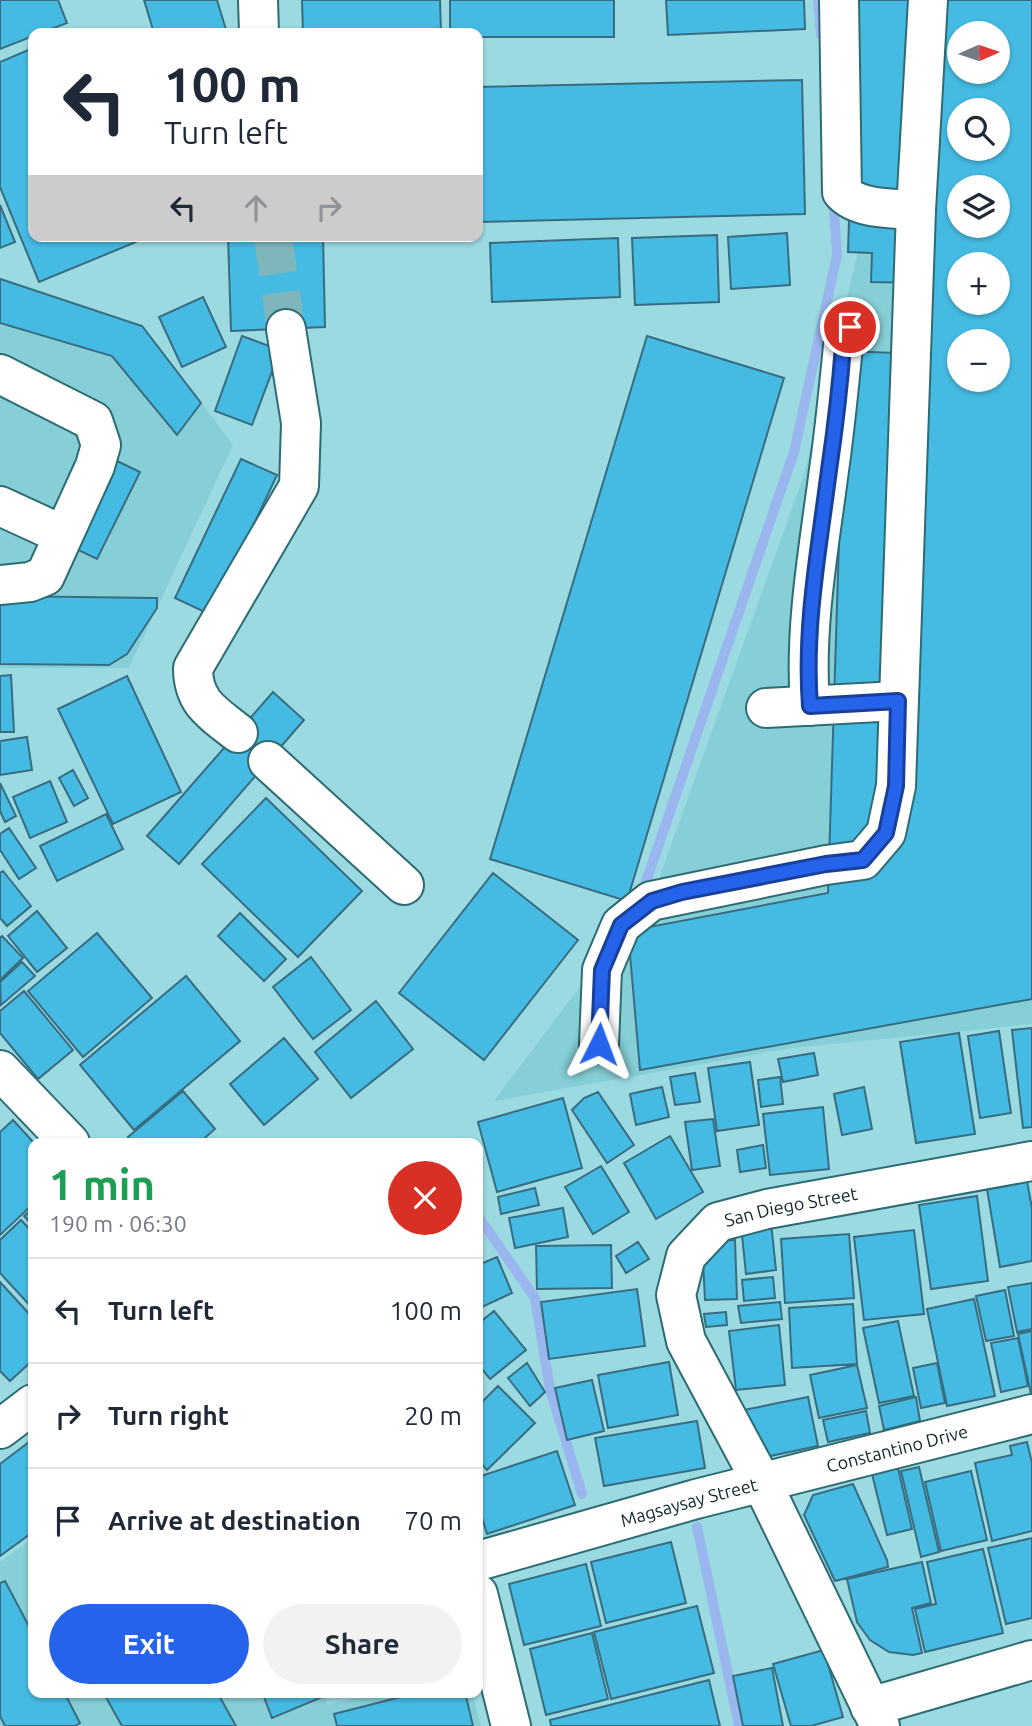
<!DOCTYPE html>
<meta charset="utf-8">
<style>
body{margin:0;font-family:Ubuntu,sans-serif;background:#f2f2f3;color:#1f2937;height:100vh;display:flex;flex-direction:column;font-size:26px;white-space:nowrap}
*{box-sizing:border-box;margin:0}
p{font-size:23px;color:#747a83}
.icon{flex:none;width:38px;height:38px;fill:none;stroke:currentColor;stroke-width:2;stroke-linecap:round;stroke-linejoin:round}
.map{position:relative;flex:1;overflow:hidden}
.details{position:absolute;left:28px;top:1138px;width:455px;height:560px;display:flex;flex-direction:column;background:#fff;border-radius:14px;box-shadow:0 2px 5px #0004}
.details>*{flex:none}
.hud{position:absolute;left:28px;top:28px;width:455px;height:214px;border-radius:14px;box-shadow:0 2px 5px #0004;background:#fff;color:#1f2937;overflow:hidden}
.needle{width:46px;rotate:87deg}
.controls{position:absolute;left:947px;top:21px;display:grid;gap:14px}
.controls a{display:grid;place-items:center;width:63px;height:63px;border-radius:50%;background:#fff;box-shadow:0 2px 5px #0004;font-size:35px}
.pin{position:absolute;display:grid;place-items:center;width:60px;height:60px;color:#fff;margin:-30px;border:4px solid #fff;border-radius:50%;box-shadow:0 2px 7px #0007}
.me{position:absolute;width:77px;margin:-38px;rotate:3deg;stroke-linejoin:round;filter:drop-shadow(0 0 5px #0008)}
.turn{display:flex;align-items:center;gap:24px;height:147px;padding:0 21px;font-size:32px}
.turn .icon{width:91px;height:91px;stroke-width:2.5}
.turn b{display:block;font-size:49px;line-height:60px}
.lanes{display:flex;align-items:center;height:66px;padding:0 21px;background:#0003;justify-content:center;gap:35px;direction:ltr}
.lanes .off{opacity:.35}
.round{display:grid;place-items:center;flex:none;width:74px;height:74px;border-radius:37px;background:#f2f2f3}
.summary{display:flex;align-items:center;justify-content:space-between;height:119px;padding:0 21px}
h1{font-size:42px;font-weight:600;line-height:52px;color:#1e9e55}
.primary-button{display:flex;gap:14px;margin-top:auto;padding:14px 21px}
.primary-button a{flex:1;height:80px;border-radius:42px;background:#2563eb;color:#fff;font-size:28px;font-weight:600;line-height:80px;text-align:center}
.primary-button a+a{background:#f2f2f3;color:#1f2937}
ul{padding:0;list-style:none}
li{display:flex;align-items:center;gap:21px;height:105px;padding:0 21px;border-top:2px solid #e0e1e3}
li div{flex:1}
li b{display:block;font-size:26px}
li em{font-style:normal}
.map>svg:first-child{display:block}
.built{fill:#86cfd6;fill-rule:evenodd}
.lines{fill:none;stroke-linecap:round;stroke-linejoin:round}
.stream{stroke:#9ab6ef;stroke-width:10}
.building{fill:#45bbe3;stroke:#386d81;stroke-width:2;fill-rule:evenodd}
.minor-tunnel{stroke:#7fb6bc;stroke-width:38;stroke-dasharray:38 19;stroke-linecap:butt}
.minor-casing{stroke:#2d6c72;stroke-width:42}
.minor{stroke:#fff;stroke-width:38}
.route-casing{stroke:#184099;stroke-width:18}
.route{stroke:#2563eb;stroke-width:12}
.labels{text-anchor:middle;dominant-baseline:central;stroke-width:7;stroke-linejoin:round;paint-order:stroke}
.street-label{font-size:18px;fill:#0d272a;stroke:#a8e7ee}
</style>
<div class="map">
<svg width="1032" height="1726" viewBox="0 0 1032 1726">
<rect width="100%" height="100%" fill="#9bdae1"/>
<!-- built -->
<path class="built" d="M876,0H1032V1024L792,1048L494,1101L657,884L804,475L869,207ZM959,33H998V72H959ZM959,110H998V149H959ZM959,187H998V226H959ZM959,264H998V303H959ZM959,341H998V380H959Z
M0,277L143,325L233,445L129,668H0Z
M33,1538V1692H324L327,1705L381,1692H472L481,1726H0V1562Z"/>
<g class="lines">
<!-- stream -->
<path class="stream" d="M818,0L821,35
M641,896L794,452L837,255L833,197
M478,1216L535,1298L550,1389L582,1494
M697,1527L739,1726"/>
</g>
<!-- building -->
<path class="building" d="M0,0H58L67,23L41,33H33V36L0,49Z
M144,0H217L227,33H154Z
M302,0H440L441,33H303Z
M450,0H614V37H478V33H450Z
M666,0H804L805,29L668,35Z
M856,0H1032V999L640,1070L628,931L828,893L845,351L921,354L923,283L871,282L872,253L848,252ZM959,33H998V72H959ZM959,110H998V149H959ZM959,187H998V226H959ZM959,264H998V303H959ZM959,341H998V380H959Z
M33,48V236H134L136,242L39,282L0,187V62Z
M802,80L805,214L478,222V87Z
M0,205L15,242L0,248Z
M787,233L790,285L731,289L728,237Z
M717,235L719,302L635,305L632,238Z
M228,236H323L325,327L231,331Z
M618,238L620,297L492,302L490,243Z
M0,279L142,326L201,403L177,435L112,356L0,323Z
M203,297L226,347L182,367L159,317Z
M242,336L280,350L252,425L215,411Z
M647,336L784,378L627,901L490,859Z
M241,459L277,475L211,615L175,598Z
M115,460L140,472L97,559L72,547Z
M0,596L157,598V608L127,654L109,665L0,664Z
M11,675L14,732H0V676Z
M127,676L181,792L113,824L58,709Z
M273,692L304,720L179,864L147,836Z
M27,737L32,770L0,775V741Z
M73,770L88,798L74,806L59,778Z
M50,781L67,822L30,838L13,797Z
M0,783L16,816L5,822L0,811Z
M266,798L362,891L298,957L202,864Z
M106,814L123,849L57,881L40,846Z
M9,828L36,868L19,879L0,850V834Z
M3,871L31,906L7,926L0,918V873Z
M493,873L578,940L484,1060L399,993Z
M37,911L67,948L37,972L8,936Z
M240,913L286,959L264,981L218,936Z
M97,933L152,998L83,1057L28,991Z
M2,936L23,958L0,980V938Z
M311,957L351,1010L313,1039L273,987Z
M22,962L35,976L1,1005L0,982Z
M186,976L240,1041L134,1130L80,1065Z
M24,991L73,1050L38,1079L0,1033V1011Z
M376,1001L413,1049L351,1098L315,1052Z
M1032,1028V1127L1023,1128L1012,1030Z
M999,1031L1011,1113L980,1118L968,1036Z
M959,1033L975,1134L916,1143L900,1042Z
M284,1038L318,1079L264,1125L230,1084Z
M814,1053L818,1075L783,1082L778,1059Z
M750,1062L759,1125L717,1131L708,1068Z
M695,1073L700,1102L675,1105L670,1077Z
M780,1077L783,1104L761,1107L758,1080Z
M662,1087L669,1117L636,1125L630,1094Z
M864,1087L872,1129L842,1135L834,1094Z
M183,1091L215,1129L199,1143H133L128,1137Z
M598,1092L634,1145L607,1163L572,1110L584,1098Z
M563,1098L582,1168L497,1192L478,1122Z
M823,1107L829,1169L770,1175L763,1114Z
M713,1119L720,1166L692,1170L685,1122Z
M13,1120L34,1143L33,1204L0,1235V1132Z
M670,1136L703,1192L656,1219L624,1163Z
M763,1145L766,1168L740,1172L737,1150Z
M601,1166L629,1212L593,1234L565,1187Z
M1026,1176L1032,1208V1261L1000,1267L986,1183Z
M535,1188L539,1205L501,1214L498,1197Z
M977,1196L988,1281L931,1289L919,1205Z
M33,1208V1226L24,1216Z
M563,1208L568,1237L515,1248L509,1218Z
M21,1220L33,1233V1309L0,1273V1240Z
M771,1222L776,1270L746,1274L741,1225Z
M914,1230L924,1314L864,1320L854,1237Z
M849,1234L854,1298L785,1303L781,1239Z
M735,1240L737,1299L705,1300L702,1241Z
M638,1242L649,1259L626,1273L616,1256Z
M611,1245L612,1288L537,1289L536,1246Z
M497,1257L512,1293L480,1308L478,1303V1265Z
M773,1277L775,1298L744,1301L742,1280Z
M0,1282L33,1318V1360L10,1381L0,1371Z
M1032,1283V1329L1017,1332L1008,1287Z
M637,1289L645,1346L549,1359L541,1302Z
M1005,1290L1014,1336L986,1341L976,1296Z
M974,1299L995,1396L947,1406L927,1309Z
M780,1302L782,1319L741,1323L738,1306Z
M853,1304L857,1364L792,1368L789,1308Z
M494,1311L526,1350L490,1379L478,1364V1324Z
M726,1312L727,1325L706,1327L704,1314Z
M898,1321L914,1396L879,1403L863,1328Z
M779,1325L785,1385L736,1390L729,1331Z
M1032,1331V1393L1031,1394L1018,1334Z
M1018,1338L1028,1386L1001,1392L991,1343Z
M669,1362L678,1415L608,1428L598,1375Z
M527,1363L545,1392L530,1406L508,1378Z
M937,1363L945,1403L921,1408L913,1368Z
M857,1365L867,1408L819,1418L810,1375Z
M592,1380L604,1431L567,1440L555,1388Z
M498,1386L535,1423L487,1470L478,1460V1406Z
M808,1397L818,1446L770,1456L744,1410Z
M916,1397L920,1421L884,1430L879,1406Z
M866,1411L870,1433L828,1442L823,1420Z
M697,1421L705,1468L604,1486L595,1438Z
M33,1439V1532L0,1556V1464Z
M1027,1442L1032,1463V1531L992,1541L975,1463L1012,1455L1010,1446Z
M557,1451L575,1505L487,1534L478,1505V1477Z
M919,1467L939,1552L921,1557L901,1471Z
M898,1468L912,1529L887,1535L872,1474Z
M971,1471L987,1540L941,1551L925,1482Z
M853,1484L887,1560L888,1567L835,1581L804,1515L813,1495Z
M1032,1538V1618L1006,1624L988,1548Z
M671,1542L686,1603L606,1623L591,1562Z
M983,1549L1003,1633L925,1652L915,1609L936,1604L927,1562Z
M922,1562L931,1603L912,1608L922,1653L913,1655L889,1652L870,1640L857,1622L847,1579Z
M586,1564L601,1626L524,1645L509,1584Z
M5,1581L33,1634V1692H64L80,1723L75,1726H5L0,1716V1583Z
M697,1606L714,1673L611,1699L594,1632Z
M592,1633L608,1699L546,1715L530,1649Z
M824,1650L843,1717L811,1726H791L773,1664Z
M772,1668L783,1726H743L733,1676Z
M709,1680L720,1726H551L550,1720Z
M103,1692H217L236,1726H122Z
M262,1692H318L320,1698L272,1718Z
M420,1692H465L473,1726H337L334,1714Z"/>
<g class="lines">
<!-- minor-tunnel -->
<path class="minor-tunnel" d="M273,236L286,329"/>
<defs>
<g id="minor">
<path d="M258,0L259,33"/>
<path d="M839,0L842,192C858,210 893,208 916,210"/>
<path d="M0,374L93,421L101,445L95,466L45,576L30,582L0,585"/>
<path d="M0,506L63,535"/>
<path d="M810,706C804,626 819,548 829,470C835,428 839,387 843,346L850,327"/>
<path d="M766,708L898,701"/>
<path d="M238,733C213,713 193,703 193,668L299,486L301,423L286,329"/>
<path d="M268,761L404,885"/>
<path d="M599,1044L602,970L621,925L651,901L826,865L863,860L886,833L896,786L916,210L928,0"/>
<path d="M0,1070L70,1143"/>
<path d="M0,1429L33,1404"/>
<path id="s1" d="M478,1561L696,1499L1032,1414"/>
<path d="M478,1594L511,1726"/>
<path d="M870,1707L1032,1660"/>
<path id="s2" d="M880,1726L762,1483L686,1341L676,1295L686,1256L718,1222L767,1209L1032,1161"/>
</g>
</defs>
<!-- minor casing -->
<use href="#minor" class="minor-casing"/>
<!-- minor -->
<use href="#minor" class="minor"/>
</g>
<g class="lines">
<defs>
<path id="route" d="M599,1044L602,970L621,925L652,901L682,892L826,864L863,860L886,833L896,786L898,701L810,706C804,626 819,549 829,470C835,429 840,387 843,346L850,327"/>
</defs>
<!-- route casing -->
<use href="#route" class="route-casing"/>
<!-- route -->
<use href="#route" class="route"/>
</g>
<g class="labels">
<!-- street labels -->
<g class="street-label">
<text stroke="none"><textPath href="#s2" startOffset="640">San Diego Street</textPath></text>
<text stroke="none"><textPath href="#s1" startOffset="434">Constantino Drive</textPath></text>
<text stroke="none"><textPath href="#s1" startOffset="219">Magsaysay Street</textPath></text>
</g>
</g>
</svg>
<div class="controls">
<a><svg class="needle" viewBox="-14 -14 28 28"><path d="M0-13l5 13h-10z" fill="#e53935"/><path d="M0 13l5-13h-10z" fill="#747a83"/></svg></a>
<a><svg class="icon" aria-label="search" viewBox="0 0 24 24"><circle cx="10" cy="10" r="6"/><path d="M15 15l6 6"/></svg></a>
<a><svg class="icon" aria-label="layers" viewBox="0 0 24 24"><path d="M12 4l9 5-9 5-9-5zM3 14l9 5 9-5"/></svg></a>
<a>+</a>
<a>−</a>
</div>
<div class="pin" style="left:850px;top:327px;background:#d93025"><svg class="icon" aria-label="arrive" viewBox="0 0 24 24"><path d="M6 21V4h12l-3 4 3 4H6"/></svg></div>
<svg class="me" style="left:599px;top:1044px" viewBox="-20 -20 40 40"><path d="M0-17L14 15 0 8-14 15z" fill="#2563eb" stroke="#fff" stroke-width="4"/></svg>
<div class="hud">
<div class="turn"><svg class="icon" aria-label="left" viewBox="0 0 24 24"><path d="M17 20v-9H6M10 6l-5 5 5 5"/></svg><div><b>100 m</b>Turn left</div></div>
<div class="lanes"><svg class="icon" aria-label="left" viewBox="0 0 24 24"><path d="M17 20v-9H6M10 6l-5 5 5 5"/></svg><svg class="icon off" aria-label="ahead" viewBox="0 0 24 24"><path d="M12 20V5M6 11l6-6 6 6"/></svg><svg class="icon off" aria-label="right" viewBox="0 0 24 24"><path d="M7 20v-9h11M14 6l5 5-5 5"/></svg></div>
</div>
<section class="details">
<div class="summary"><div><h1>1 min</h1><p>190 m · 06:30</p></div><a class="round" style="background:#d93025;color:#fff"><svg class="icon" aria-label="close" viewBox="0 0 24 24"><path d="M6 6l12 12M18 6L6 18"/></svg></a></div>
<ul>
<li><svg class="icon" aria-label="left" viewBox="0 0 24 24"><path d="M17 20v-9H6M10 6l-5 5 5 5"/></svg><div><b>Turn left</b></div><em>100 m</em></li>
<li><svg class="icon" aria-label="right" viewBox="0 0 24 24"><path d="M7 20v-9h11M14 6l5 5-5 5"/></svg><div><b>Turn right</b></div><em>20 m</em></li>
<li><svg class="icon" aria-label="arrive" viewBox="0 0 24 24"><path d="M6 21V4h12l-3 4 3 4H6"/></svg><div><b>Arrive at destination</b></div><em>70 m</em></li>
</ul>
<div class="primary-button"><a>Exit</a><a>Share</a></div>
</section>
</div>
